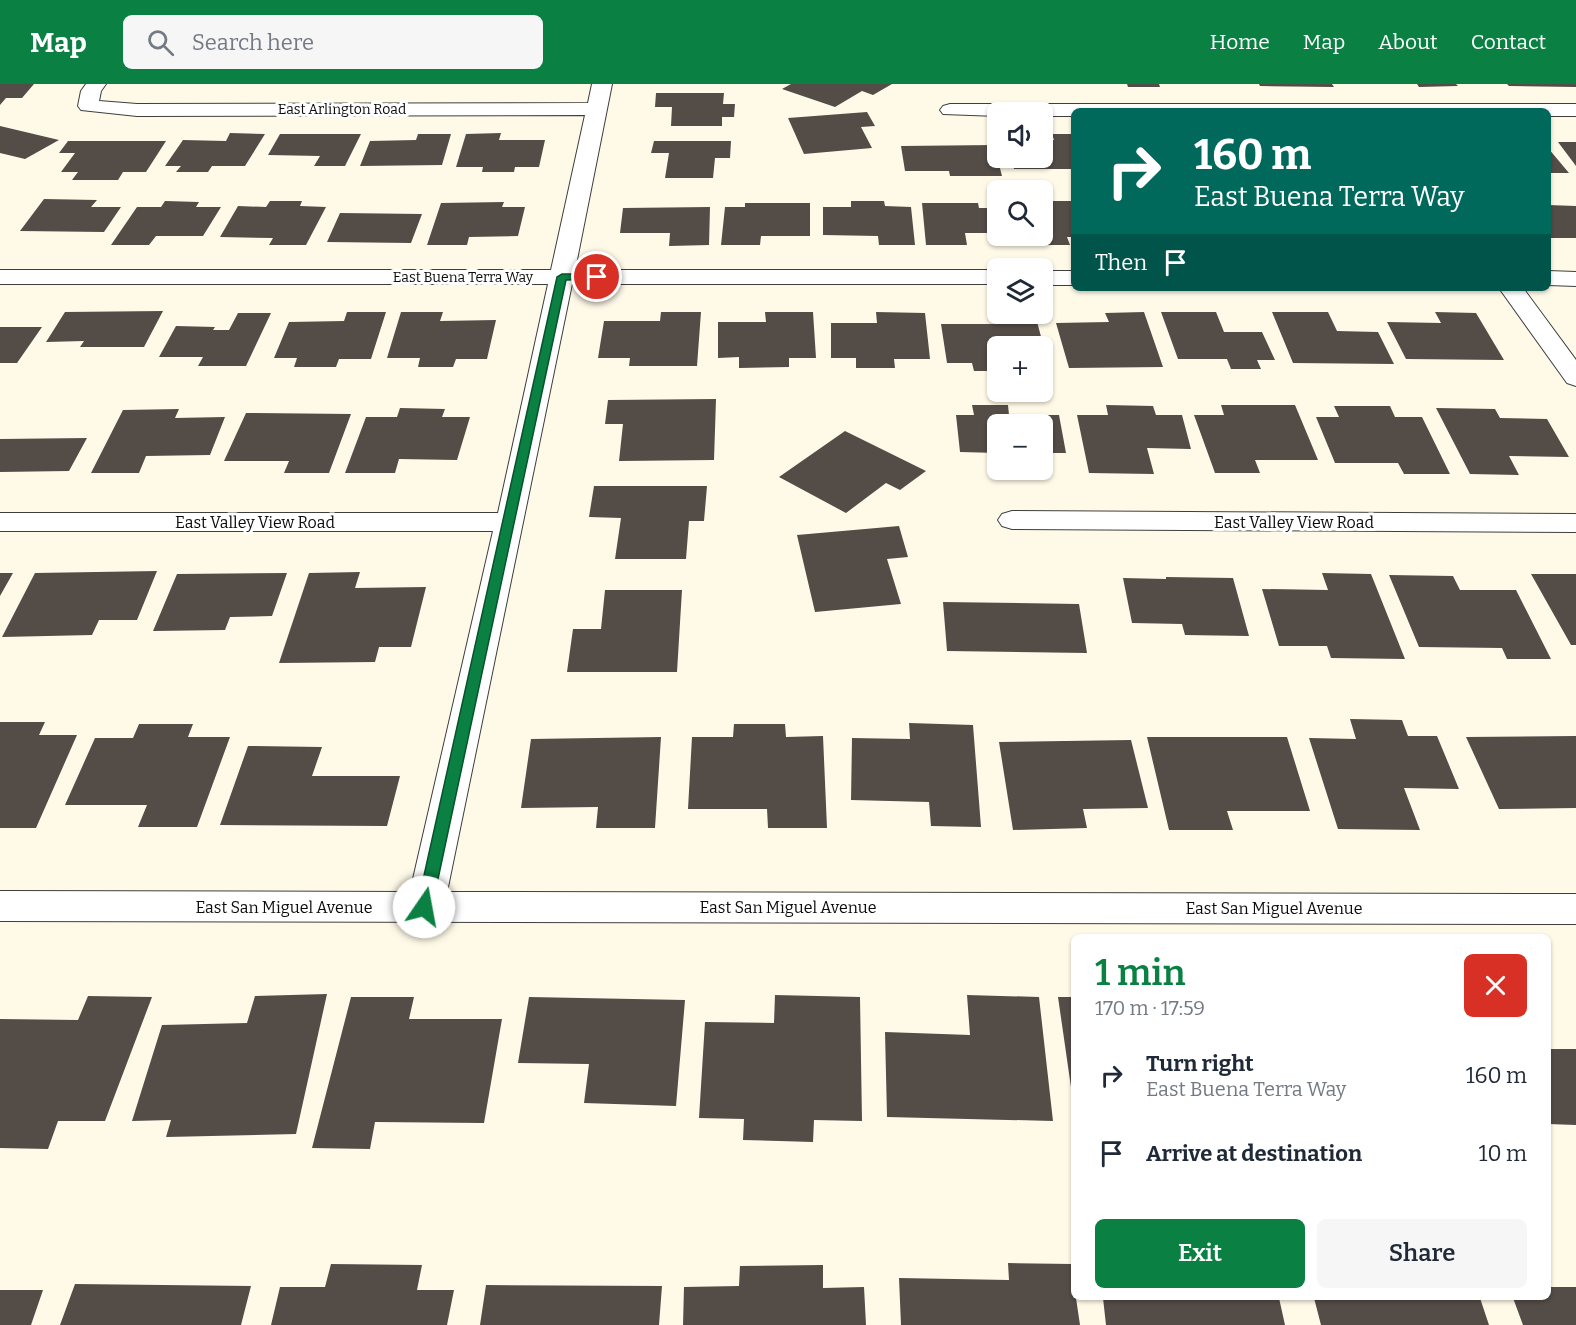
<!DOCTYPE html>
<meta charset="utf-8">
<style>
body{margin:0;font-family:Bitter,serif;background:#f6f6f7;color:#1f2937;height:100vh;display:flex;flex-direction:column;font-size:22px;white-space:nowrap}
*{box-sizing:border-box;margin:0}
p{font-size:20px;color:#747a83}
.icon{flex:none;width:33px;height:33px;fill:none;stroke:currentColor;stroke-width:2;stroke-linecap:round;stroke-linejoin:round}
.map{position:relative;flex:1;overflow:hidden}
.drawer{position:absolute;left:1071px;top:850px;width:480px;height:366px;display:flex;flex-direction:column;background:#fff;border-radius:9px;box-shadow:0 2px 4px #0004}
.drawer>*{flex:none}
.top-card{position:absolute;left:1071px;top:24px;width:480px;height:183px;border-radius:9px;box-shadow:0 2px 4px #0004;background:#00695c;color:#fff;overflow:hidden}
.fabs{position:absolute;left:987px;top:18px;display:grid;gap:12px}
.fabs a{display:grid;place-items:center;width:66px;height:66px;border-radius:9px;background:#fff;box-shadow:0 2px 4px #0004;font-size:30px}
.pin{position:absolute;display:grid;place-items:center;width:51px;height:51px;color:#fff;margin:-26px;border:3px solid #fff;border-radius:50%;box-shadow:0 2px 6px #0007}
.me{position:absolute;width:66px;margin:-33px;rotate:12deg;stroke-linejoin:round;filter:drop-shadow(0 0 4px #0008)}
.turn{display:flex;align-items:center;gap:21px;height:126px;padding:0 24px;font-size:27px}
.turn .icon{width:78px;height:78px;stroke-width:2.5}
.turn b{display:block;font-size:42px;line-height:51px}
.then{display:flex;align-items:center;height:57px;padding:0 24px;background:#0003;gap:12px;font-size:22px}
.round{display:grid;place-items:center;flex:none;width:63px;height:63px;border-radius:9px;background:#f6f6f7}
.headline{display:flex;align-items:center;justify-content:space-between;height:102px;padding:0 24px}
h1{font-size:36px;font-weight:600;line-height:45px;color:#0b8043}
.action{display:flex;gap:12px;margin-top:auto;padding:12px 24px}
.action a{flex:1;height:69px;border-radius:9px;background:#0b8043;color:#fff;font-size:24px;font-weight:600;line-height:69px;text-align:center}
.action a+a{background:#f6f6f7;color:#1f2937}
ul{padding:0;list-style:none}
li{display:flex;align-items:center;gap:18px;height:78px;padding:0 24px}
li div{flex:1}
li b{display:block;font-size:22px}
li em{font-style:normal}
header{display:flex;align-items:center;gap:36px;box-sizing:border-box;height:84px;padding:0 30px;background:#0b8043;color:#fff}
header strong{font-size:28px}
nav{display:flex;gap:33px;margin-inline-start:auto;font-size:21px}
.search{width:420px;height:54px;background:#f6f6f7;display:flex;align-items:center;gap:15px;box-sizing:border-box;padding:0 21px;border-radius:9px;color:#747a83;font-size:22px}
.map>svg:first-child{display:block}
.building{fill:#544c47}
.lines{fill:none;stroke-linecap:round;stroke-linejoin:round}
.minor-casing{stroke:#3e3e3e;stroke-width:2}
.minor{fill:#fff;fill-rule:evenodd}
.route{fill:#0b8043;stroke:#07532c;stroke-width:1.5}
.labels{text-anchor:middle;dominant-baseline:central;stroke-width:6;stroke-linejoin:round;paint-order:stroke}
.far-street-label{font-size:14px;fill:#0b0b0b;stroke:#fff}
.street-label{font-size:16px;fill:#0b0b0b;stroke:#fff}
</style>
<header>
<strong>Map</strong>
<div class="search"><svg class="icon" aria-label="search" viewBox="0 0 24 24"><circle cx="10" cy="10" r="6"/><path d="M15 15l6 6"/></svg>Search here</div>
<nav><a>Home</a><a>Map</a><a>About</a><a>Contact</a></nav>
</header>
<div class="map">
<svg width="1576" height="1241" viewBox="0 0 1576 1241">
<rect width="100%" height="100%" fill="#fffae8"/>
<!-- building -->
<path class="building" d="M0,0H34L22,14H6L0,21Z
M791,0H892L873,11L862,7L835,23L782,5Z
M1127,0H1159L1160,3H1128Z
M1259,0H1332L1334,3L1260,2Z
M1417,0H1456L1458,2L1419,3Z
M1507,0H1576V3L1509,2Z
M656,9H724L723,20H735L734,33H722V42H671L672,23H655Z
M867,28L875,42L861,43L872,64L804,70L788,34Z
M0,42L59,56L25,75L0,69Z
M230,49L265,50L245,82H212L208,88H176L181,82H165L183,56L226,57Z
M501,49L499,56H545L539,83H515L514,88H482L483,83H456L466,50Z
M280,50H361L345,82H314L320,72L268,71Z
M418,50H451L442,81L360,82L370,57L416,56Z
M1052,50H1074V85H1014L1011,74H1042V56H1054Z
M68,57H166L146,88H123L118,96H72L78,88H61L75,69H59Z
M654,57H731L730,74H715L713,94H665L669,69H651Z
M1558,58H1576V82Z
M994,61L1002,92H950L949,87H905L901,62Z
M1548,64L1569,89H1548Z
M44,115L97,116L91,123H121L104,148L20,147Z
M165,117L199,118L196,123H221L203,152H156L149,161H111L137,123H161Z
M270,117H302L300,122L326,123L306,161H269L273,154L220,153L238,122L266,123Z
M851,117H884L885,122L911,123L915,161H879L878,152L823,151V123H851Z
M1046,117H1074V153H1067L1070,161H1031L1029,152H1042V123H1048Z
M504,118L502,123H525L518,152L469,153L467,161H427L441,119Z
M745,119H810V152H761L760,161H721L725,123H745Z
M922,119H978L979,124H998V149H965L967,161H926Z
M1548,121L1576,122V154H1548Z
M710,123L709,161L669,162L670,149H620L623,124Z
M340,129L422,130L411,159L327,158Z
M163,227L144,263H80L84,257L46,258L65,228Z
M347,228H386L371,275H339L336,283H294L297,274H274L289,238L344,237Z
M401,228H443L440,237L496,236L487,275H456L453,283H418L420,274H387Z
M661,228H701L697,282H629L630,274H598L604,237H660Z
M765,228H813L816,274H789V283L739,284V273L718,274V238H766Z
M876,228L925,229L930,275H894L895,284H856V274H831V239H877Z
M1144,228L1163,283L1069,284L1056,239L1109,238L1105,229Z
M1161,228H1216L1224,248H1262L1275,276H1257L1261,285H1231L1227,275H1178Z
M1272,228H1328L1337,247L1378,248L1394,280L1293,279Z
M1435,228L1476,229L1504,276L1406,275L1387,238L1441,239Z
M238,229H271L246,282H198L203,273H159L176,242L215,243L213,246H229Z
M995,229L1035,230L1048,279H1042V262H998V287H974L972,279H947L941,240H997Z
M0,243H42L17,279H0Z
M716,315L714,376L619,377L623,340H605L608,316Z
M972,321H1008L1009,331H1059L1066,369H1042V340H998V369L960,368L956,331H974Z
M1106,321L1153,322L1156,331H1182L1191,365L1147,364L1154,390L1089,389L1077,331H1108Z
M1221,321H1295L1318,376H1255L1260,389H1215L1194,331H1224Z
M1334,322H1390L1395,333H1422L1450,390H1404L1398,379H1335L1316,333H1339Z
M400,324L445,325L442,333H470L457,376L399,375L395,389H345L366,333H397Z
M1436,324L1495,325L1500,334L1547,335L1569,373L1509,372L1519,391L1470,390Z
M179,325L175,334L225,333L210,371L146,372L139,389H91L123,326Z
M246,329L351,330L329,389H284L289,377H224Z
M845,347L926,387L900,406L886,399L846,429L779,393Z
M87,354L69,387L0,388V355Z
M594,402H707L704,437H689L686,475H615L621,434L589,433Z
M899,442L908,473L887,475L901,520L815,528L797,451Z
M157,487L137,536H99L92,551L2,553L35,489Z
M360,488L355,504L426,503L411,563H379L375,578L279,579L309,489Z
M0,489H13L0,512Z
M287,489L272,532L230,533L225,546L153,547L177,490Z
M1322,489L1371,490L1405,575L1331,574L1327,562H1279L1262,505L1328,506Z
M1531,490H1576V561H1571Z
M1389,491L1453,492L1460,506H1516L1551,575H1507L1502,564L1419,563Z
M1166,493L1233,494L1249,552L1185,551L1182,540L1132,539L1123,494L1166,495Z
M605,506H682L677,588H567L573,545H601Z
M943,518L1079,520L1087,569L947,567Z
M1350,635L1402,636L1408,652H1437L1459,705L1404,704L1420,746L1338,745L1309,654L1356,655Z
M0,638H45L39,651H77L36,744H0Z
M909,639L973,641L981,743L931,742L929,718L851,716L852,654L910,655Z
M139,640H193L188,653H230L197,743H138L147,721H65L95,654H133Z
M734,640H785L786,653L823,652L827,744H768L767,725H688L692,653H733Z
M1576,652V724L1499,725L1466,653Z
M661,653L655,744H596L598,723L521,724L531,655Z
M1147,653H1287L1310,727H1227L1233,746H1169Z
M1131,656L1148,724L1083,725L1087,744L1013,746L999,658Z
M248,662L322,663L312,692H400L387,742L220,741Z
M327,910L296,1050L166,1053L171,1036L132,1037L162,941L247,939L255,912Z
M775,911L860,913L862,1037L814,1036L813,1058L743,1056L744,1035L699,1034L705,938L774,939Z
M967,911L1039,913L1053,1037L887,1033L885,948L970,951Z
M88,912L152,913L105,1037H58L48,1065L0,1064V935L78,936Z
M351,913H414L409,935H502L484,1039L375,1038L370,1065L312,1064Z
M529,913L685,916L676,1022L584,1019L589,980L518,979Z
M1058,913H1074V1017H1073Z
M1548,965H1576V1041L1548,1040Z
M1008,1179L1072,1180L1074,1214H1076L1080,1241H901L899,1194L1009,1196Z
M331,1180L422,1181L417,1206H454L447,1241H271L280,1203H325Z
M823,1181V1204L864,1203L866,1241H683L684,1203L739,1202L740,1182Z
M75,1200L251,1202L241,1241H60Z
M486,1201L662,1202L659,1241H480Z
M1548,1203H1576V1241H1523L1513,1214H1548Z
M0,1206H43L31,1241H0Z
M1103,1214H1279L1285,1241H1106Z
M1314,1214H1480L1489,1241H1321Z"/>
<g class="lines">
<defs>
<path id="minor" d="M86,0H106L101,7L99,17L137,20L588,19L592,0H612L575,186H998V200H572L447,808L1576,810V840L0,837V807L410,808L493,447H0V429H498L548,200H0V186H551L585,31L137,32L81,26L78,22L81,7Z
M950,20H1576V32H1548V27H1074V32H1042V28H998V32L943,30L940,26L943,22Z
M1042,187H1074V201H1042Z
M1548,187L1576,188V202L1548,201Z
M1499,204H1523L1576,276V302L1567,299Z
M1012,427L1576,430V448L1012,445L1002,442L998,436L1002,430Z"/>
</defs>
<!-- minor casing -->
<use href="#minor" class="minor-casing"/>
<!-- minor -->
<use href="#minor" class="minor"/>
</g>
<!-- route -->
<path class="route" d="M597,190L600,191V195L566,196L432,823L430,827L424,829L419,827L417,823L557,193L562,190Z"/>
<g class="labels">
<!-- far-street labels -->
<g class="far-street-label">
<text x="342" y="25">East Arlington Road</text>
<text x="463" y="193">East Buena Terra Way</text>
</g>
<!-- street labels -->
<g class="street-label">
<text x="255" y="438">East Valley View Road</text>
<text x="1294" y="438">East Valley View Road</text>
<text x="284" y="823">East San Miguel Avenue</text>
<text x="788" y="823">East San Miguel Avenue</text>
<text x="1274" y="824">East San Miguel Avenue</text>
</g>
</g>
</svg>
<div class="fabs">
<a><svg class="icon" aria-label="sound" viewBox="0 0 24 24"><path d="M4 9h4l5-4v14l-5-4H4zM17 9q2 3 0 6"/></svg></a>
<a><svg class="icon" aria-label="search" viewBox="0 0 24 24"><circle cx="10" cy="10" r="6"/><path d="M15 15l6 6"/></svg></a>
<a><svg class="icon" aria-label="layers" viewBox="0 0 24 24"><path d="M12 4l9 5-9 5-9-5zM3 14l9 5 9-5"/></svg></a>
<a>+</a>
<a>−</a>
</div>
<div class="pin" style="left:597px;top:193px;background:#d93025"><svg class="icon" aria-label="arrive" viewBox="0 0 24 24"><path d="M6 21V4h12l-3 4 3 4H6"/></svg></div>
<svg class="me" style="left:424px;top:823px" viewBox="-20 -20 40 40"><circle r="19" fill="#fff"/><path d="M0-13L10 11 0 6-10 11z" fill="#0b8043"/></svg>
<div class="top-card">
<div class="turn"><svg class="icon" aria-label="right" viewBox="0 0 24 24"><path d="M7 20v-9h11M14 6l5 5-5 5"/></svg><div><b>160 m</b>East Buena Terra Way</div></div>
<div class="then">Then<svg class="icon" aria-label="arrive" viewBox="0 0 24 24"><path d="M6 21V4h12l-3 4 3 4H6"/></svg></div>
</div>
<section class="drawer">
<div class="headline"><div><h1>1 min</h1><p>170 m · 17:59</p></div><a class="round" style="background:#d93025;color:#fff"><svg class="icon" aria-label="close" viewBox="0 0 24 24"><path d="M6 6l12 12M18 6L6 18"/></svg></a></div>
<ul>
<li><svg class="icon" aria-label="right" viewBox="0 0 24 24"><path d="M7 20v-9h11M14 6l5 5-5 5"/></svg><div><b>Turn right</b><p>East Buena Terra Way</p></div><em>160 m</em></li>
<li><svg class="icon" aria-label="arrive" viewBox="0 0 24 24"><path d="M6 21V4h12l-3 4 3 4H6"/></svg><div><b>Arrive at destination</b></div><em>10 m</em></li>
</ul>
<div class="action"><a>Exit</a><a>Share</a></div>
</section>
</div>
